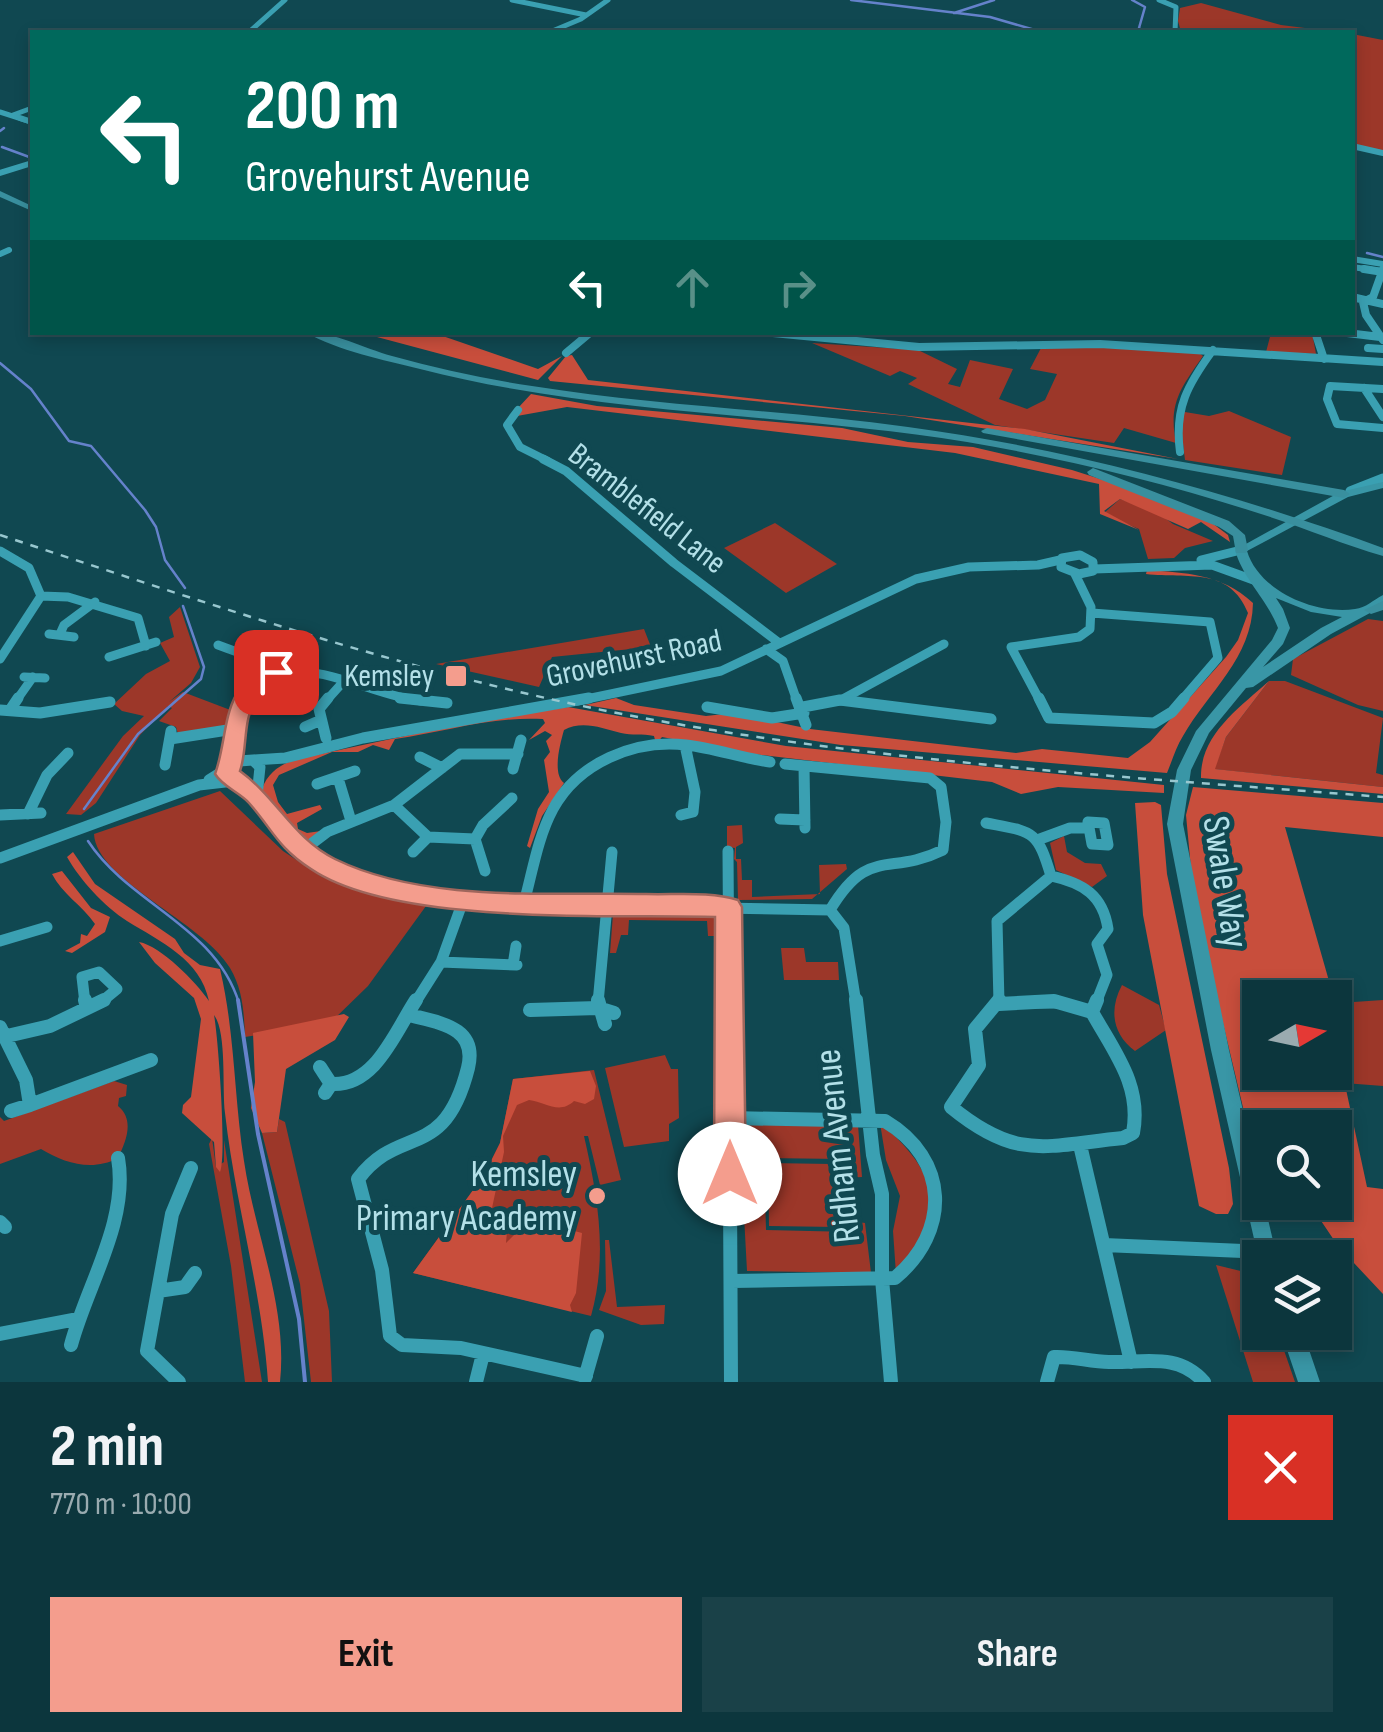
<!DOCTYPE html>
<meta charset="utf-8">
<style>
body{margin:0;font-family:"Sofia Sans Condensed",sans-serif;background:#1a4148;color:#f1f3f6;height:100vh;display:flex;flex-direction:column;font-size:38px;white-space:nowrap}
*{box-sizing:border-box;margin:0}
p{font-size:32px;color:#9aabb0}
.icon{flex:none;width:55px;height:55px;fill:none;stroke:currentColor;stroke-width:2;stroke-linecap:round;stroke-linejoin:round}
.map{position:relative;height:1382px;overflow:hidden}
.sheet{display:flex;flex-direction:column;background:#0c363d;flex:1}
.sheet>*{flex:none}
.top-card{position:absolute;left:30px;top:30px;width:1325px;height:305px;border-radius:0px;box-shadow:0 5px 15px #0003,0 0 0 2px #2c5057;background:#00695c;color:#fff;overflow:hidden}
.needle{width:65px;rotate:81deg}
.fabs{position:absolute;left:1242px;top:980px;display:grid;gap:20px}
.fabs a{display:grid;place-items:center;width:110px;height:110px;border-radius:0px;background:#0c363d;box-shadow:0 5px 15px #0003,0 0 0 2px #2c5057;font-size:50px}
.pin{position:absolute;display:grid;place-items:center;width:85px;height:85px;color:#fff;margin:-42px;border-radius:20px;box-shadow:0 5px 15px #0006}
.me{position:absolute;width:110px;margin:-55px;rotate:0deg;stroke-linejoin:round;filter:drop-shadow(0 0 8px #0008)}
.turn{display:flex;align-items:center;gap:35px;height:210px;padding:0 50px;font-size:45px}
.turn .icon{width:130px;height:130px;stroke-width:2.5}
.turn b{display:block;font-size:70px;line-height:85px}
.lanes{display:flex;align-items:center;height:95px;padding:0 50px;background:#0003;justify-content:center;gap:50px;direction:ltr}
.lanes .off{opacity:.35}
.round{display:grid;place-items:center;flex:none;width:105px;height:105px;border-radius:0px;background:#1a4148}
.headline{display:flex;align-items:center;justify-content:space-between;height:170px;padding:0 50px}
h1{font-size:60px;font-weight:700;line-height:75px}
.cta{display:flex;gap:20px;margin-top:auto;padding:20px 50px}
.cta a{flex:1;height:115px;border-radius:0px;background:#f49d8d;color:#111;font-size:40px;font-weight:700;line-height:115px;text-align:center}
.cta a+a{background:#1a4148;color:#f1f3f6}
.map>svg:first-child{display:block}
.green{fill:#9c3729}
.forest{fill:#c84e3c;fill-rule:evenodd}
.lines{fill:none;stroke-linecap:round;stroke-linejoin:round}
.stream-far1{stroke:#6582cb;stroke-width:2.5}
.stream{stroke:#6582cb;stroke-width:4}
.minor-far5{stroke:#3aa0b2;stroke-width:5}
.minor-far4{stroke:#3aa0b2;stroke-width:6}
.minor-far3{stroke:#3aa0b2;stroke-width:8}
.minor-far2{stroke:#3aa0b2;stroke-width:9}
.minor-far1{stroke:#3aa0b2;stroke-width:11}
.minor{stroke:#3aa0b2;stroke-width:14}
.major{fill:#3996a6;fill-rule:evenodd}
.highway{fill:#398f9e;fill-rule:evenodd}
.rail{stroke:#98c7cf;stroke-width:2.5;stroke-dasharray:8 8;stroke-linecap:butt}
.route{fill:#f49d8d;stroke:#9f665c;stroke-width:2.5}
.poi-dot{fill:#f49d8d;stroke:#104851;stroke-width:4}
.labels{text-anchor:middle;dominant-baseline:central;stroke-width:10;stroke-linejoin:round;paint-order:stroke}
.street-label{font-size:32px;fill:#b3e0e8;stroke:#104851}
.poi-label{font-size:32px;fill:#b3e0e8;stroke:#104851;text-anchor:end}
.near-street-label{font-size:38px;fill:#b3e0e8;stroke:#104851}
.near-poi-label{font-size:38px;fill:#b3e0e8;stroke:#104851;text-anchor:end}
</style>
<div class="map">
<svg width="1383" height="1382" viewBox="0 0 1383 1382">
<rect width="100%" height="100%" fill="#104851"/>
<!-- green -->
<path class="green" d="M1201,3L1281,25L1337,32H1181L1178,21L1180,8Z
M1352,34L1383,40V151L1353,145Z
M1312,332L1316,354L1266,352L1271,333Z
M812,343L918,350L957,369L948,384L960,387L970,360L1013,369L999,399L1027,409L1045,400L1057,374L1030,369L1041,348L1103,347L1198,352L1203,356C1181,388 1168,403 1176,443L1124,428L1114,443L995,425L908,384L917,378L900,371L890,376Z
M1179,411L1209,416L1229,411L1291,437L1282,475L1185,460Z
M1120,499L1157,512L1173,524L1213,541L1185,548L1174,558L1148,559L1139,529L1103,514Z
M775,523L837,564L786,593L724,548Z
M180,607L200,667L191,683L169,702L183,692L233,711L226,728L178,734L176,727L159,721L172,708L168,706L140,735L96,803L81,815L66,814L123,736L144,716L122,711L114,704L146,674L170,661L160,643L174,637L169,617Z
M1368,619L1383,621V711L1358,705L1291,675L1293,659Z
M644,629L651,647L552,657L539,687L436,664Z
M1269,681H1285L1383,718L1376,773L1383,775V787L1214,769L1226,737Z
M220,791L283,851L322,877L426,906L368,986L330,1023L245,1037C244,1013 243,990 230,968C203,922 96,880 94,834Z
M742,825L743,843L736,847V859H741L742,880H752V897L820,894L819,865L846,864L847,869L812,899L738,900L737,862L734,859L735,848L727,847V826Z
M1064,836L1067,852L1085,863L1101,864L1107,876L1092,887L1056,870L1050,843Z
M613,914L722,915V936H708L707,921L629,920L628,935H621L616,953H610Z
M781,948H804L806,962H838L839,980H784Z
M1122,985L1159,1005L1166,1030L1135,1051C1112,1034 1109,1009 1122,985Z
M1383,1000V1086L1344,1083L1339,1003Z
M665,1055L671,1069H678L679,1118L669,1124V1141L624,1147L605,1068Z
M594,1070L621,1180L600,1185L588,1136H584C598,1197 608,1256 591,1316L413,1273L484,1175L500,1143L513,1079Z
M114,1081L127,1085L126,1096L119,1098L118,1106C135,1120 126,1141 118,1158C92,1172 64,1163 41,1149L0,1164V1117L4,1121Z
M279,1119L285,1122L329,1311L332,1382H311L300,1284L262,1133L277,1132Z
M739,1123L858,1125L862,1177L846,1178L842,1159L764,1158L766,1230L853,1232L852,1221L865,1223L871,1273L747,1271Z
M880,1123C910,1148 943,1184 929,1227C923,1243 906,1261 896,1274L893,1231L900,1196L886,1160Z
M212,1138L216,1167L224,1162V1140L262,1382H245L231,1266L209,1144Z
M768,1163L832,1164L837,1227L769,1226Z
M605,1240H609L617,1307L665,1305L664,1324L641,1325L599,1310L606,1291Z
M1216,1265L1253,1274L1260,1290V1332L1278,1333L1295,1382H1253Z"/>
<!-- forest -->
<path class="forest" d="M362,333H434L538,369L562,356L538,380Z
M572,355L588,380L1025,429L1178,459L905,416L550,381L548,378L566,356Z
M531,394L597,406L842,428L908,442L973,447L1072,470L1144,493L1212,523L1228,535L1230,542L1201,522L1188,529L1120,499L1104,511L1139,530L1100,514L1099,484L955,453L567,407L517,416L518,408Z
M1147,570C1184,573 1221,573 1253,603C1252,658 1209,691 1183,736C1176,747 1172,761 1167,773L841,745L585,705L616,698L634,705L706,716L733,713L810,729L904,740L1016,753L1042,749L1128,758L1150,742L1226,657L1238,640L1248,613C1229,566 1188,579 1146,574Z
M1269,681L1226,737L1215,769L1383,787V794L1201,778C1200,735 1239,708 1269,681Z
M568,707L786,746L1164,785V793L1058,787L1021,794L992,782L744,753L662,737L656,744L654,736C642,733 632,736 621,733C602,728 582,720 564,730C560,744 552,774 564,783L542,816L530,848L527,846L538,809L549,792L544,760L550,752L546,741L552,735L545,731L529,740L545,723L543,719C493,716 444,732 395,739L389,750L373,745L358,752H332L279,775L273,785L278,802L287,814L320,805L322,809L297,823L298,829L307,833L321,831L315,838L303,841L276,813L262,789C268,772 281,764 297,759L466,723Z
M1193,787L1383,803V837L1285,827L1329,981L1339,1003L1341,1066L1367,1187L1383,1189V1294L1338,1246L1309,1203L1335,1202V1128H1260V1179L1194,901L1186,815ZM1260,998H1335V1072H1260Z
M1155,802L1161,805L1167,874L1229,1168L1233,1204L1228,1214H1216L1199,1206L1143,915L1135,803Z
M73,852L95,884L175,939L184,953L200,965L220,969C235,1032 234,1098 244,1161C255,1235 288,1307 280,1382H268C262,1291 235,1203 225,1113C222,1088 227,1032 214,1015C218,1035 227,1156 220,1172L216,1167L214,1142L182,1113L183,1105L191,1097L201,1019L194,998L155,963L139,942C161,946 196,982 209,1001C200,959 161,942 127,921C104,906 80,880 67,857Z
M62,871L91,908L110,917L105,932L72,953L65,951L80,943L81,934L87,936L95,924C82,905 62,894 52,874Z
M344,1014L349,1017L335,1040L286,1069L277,1132L262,1133L251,1108L255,1082L253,1033Z
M590,1071L596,1086L594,1099L585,1104L574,1101C559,1115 546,1102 529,1100L517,1105L503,1136L504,1152L492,1208C508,1228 509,1213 506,1243L520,1229H567L582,1233L576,1293L570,1305L572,1312L413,1273L484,1175L500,1143L513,1079Z"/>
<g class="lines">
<!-- stream-far1 -->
<path class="stream-far1" d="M851,0L990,17L1042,32
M1132,0L1145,7L1139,28L1143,32
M954,13L994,0
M445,30L464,32
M0,131L4,128
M2,147L32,158
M1367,253L1383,257
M0,363L31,389L69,441L91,446L145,510L156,527L165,560L185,588
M84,809L138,734L201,679L204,667L183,606
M88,841C130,905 215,925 239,1003"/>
<!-- stream -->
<path class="stream" d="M238,1000L258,1134L299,1319L305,1382"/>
<!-- minor-far5 -->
<path class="minor-far5" d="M512,0L586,15
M1159,0L1176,7L1175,32
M249,32L285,0
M550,32L581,19L608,0
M0,112L28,121
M13,115L32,108"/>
<!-- minor-far4 -->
<path class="minor-far4" d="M20,118L32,122
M1352,146L1383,153
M0,173L32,163
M0,254L9,250
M1352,259L1383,264
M1352,267L1380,271"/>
<!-- minor-far3 -->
<path class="minor-far3" d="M1364,269L1383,272
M1383,269L1373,297L1363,302L1366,315L1383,340
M1352,297L1383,304
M762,332L919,347L1100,344L1383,362
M1315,332L1324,359
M1339,332L1380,337
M1368,348L1383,349
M566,353L591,332
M1364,388L1383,417
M1383,389L1330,386L1327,399L1337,424L1383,428
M518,410L507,425L520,447L548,461
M1180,452C1174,408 1188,384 1213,350"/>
<!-- minor-far2 -->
<path class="minor-far2" d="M543,459L566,471L674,563L778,642
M1350,491L1383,478
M0,551L29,568L41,596L0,659
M1080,555L1093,562V571L1079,574L1061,567L1062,558Z
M1201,560L1241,550
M1094,569L1212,565L1259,582
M41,596L68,597L138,618L146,646
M1092,613L1210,622L1218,658L1181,701
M49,634L74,637
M60,634L64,625L95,602
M218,645L264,662L276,672
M766,649L783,661L797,701
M109,657L156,642
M24,677L45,678
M841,700L944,644
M16,701L33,677
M244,701C289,639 362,695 421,701
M326,701L344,681
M577,701L721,671L916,579L969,567L1038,565L1060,560
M835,701H847
M1040,701L1011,647L1079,637L1090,629L1091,607L1075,574"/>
<!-- minor-far1 -->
<path class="minor-far1" d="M400,698L447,703
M796,698L806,725
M1039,698L1049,718L1154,723L1172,712L1184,698
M707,707L772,718L804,713
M803,707L840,700L991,719
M0,710L40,713L110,702
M10,710L18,698
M305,727L321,720
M326,738L319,709L328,698
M170,739L234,729
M420,757L442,768
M253,760L285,758L363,738L589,698
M785,764L930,778L941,787L946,822L943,850C888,877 869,845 830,910
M165,765L171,731
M232,765L236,720L246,698
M804,766L805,828
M513,769L521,740
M338,778L351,821
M209,780L239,761L253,760L260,767L257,796
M317,784L355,771
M394,805L428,837L475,839
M28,814L47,775L68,753
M0,815L41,813
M681,815L693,812L695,792L685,745
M780,819L805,820
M1088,822L1104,823L1108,845L1092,844Z
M986,823C1033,832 1037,829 1051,876
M1040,839L1070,828H1089
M302,851L327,832L394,805L460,754H518
M728,851L729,1003
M413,852L428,837
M0,858L199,785L234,781C272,804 289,847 329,868C372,890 422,899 470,901C497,902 520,896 546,905L830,910
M485,871L475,839L483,825L512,798
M525,899C533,869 538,837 553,809C578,763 634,739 686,745C714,748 741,758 770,762
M830,910L844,928L856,1003
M0,941L47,927
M441,962L517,965
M513,965L516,946
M85,1003L82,977L99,972L117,989L100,1003
M415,1003L441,962L463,901
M598,1003L612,852
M999,1003L997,921L1051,876C1083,883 1103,895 1108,929L1097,944L1107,975L1096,1003
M1022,1003H1060"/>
<!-- minor -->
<path class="minor" d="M85,1000L87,1008
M598,1000L605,1024
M729,1000L731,1382
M856,1000L873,1155L882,1194V1279L891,1382
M999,1000L975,1029L979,1065L951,1107C1017,1161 1044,1146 1123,1138L1133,1133C1142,1085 1114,1052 1092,1012L1097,1000
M999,1004L1054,1001L1092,1012
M530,1010L598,1008L614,1013
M409,1015C440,1023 478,1027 468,1068C444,1163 400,1123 358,1179L382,1270L390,1336L402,1345L461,1348L586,1376
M0,1027L26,1080L30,1105L11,1111
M7,1036L50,1026L104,1000
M320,1067L331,1084L325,1093
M331,1084C375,1087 395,1032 416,1000
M30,1105L151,1060
M730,1118L885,1121C949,1159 951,1231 895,1278L732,1281
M1080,1145L1131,1362
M0,1222L5,1227
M1104,1245L1266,1252
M158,1291L185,1287L195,1273
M0,1334L77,1319
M71,1345C87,1285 129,1221 118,1158
M585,1378L597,1336
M179,1382L147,1351L172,1214L191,1168
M476,1382L483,1354
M1047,1382L1054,1357C1073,1356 1090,1362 1109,1362C1144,1363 1178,1352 1204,1382"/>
<!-- major -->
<path class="major" d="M1383,482V488L1348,497L1247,551C1259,591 1315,615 1355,609C1366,608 1373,600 1383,595V606L1331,634L1253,687L1246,688L1209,733L1191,770L1183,824L1229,1050L1260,1184V1202H1264L1277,1258H1260V1265L1211,1050L1167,824L1177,770L1196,731L1272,640L1278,628C1267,599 1243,579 1235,550L1340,492ZM1276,598L1311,612L1342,617L1321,628L1263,667L1283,644L1290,628L1283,609Z
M1281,1332H1303L1320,1382H1298Z"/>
<!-- highway -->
<path class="highway" d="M0,191L32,206V211L0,197Z
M305,332C335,332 363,348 392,356C438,369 485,379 532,386C657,406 783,410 908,427C1071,449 1229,492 1383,548V556C1342,544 1302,527 1261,514C1165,483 1067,459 967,442C786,413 599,415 420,369C383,360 339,351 305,332Z
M987,428L1344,490L1350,494L1344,498L983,433L981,431Z
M1093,468L1229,521L1245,535L1248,550L1246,553H1236L1233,536L1219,527L1089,475L1087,472Z
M1383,601V610L1371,614L1364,610Z"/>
<!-- rail -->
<path class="rail" d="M0,535C203,602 406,672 617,713C869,762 1127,777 1383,797"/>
</g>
<!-- route -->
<path class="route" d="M276,665L287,672C279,683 266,689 257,700C242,717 248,749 240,771C277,798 294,839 335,859C425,903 548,892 646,894C675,895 710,891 738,900L742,907L746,1174L741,1185L730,1190L718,1185L714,1174L715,917C610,914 395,926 311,869C277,847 273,830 249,803C239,792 223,787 215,774C230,733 219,681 276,665Z"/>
<!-- markers -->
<g class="poi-dot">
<rect x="444" y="664" width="24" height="24" rx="5"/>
<circle cx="597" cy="1196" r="10"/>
</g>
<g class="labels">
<!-- street labels -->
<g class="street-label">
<text transform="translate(647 509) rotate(38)">Bramblefield Lane</text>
<text transform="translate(634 659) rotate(-12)">Grovehurst Road</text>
</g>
<!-- poi labels -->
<g class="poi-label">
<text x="434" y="676">Kemsley</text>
</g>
<!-- near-street labels -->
<g class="near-street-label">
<text transform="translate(1225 882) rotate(81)">Swale Way</text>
<text transform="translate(838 1146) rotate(-96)">Ridham Avenue</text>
</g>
<!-- near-poi labels -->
<g class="near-poi-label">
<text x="577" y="1174">Kemsley<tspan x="577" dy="44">Primary Academy</tspan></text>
</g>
</g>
</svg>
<div class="fabs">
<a><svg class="needle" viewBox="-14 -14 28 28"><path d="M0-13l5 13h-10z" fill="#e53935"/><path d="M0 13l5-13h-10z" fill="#9aabb0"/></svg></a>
<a><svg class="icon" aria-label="search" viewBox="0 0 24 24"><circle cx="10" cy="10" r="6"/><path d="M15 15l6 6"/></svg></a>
<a><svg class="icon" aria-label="layers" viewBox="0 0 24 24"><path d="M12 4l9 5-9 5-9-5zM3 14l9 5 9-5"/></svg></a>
</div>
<div class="pin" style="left:276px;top:672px;background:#d93025"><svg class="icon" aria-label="arrive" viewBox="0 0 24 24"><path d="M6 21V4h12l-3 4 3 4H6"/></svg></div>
<svg class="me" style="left:730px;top:1174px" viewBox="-20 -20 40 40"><circle r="19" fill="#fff"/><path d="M0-13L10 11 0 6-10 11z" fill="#f49d8d"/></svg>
<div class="top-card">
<div class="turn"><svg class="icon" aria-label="left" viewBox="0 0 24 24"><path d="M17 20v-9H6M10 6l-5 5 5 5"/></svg><div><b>200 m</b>Grovehurst Avenue</div></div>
<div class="lanes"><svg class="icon" aria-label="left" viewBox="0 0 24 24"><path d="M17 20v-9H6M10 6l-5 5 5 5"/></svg><svg class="icon off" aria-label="ahead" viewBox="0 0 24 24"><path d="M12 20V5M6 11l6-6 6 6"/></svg><svg class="icon off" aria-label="right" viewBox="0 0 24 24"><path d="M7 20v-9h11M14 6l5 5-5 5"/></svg></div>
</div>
</div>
<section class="sheet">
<div class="headline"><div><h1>2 min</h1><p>770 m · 10:00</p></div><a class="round" style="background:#d93025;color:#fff"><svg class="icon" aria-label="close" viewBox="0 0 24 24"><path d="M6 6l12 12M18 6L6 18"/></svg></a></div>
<div class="cta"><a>Exit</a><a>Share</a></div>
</section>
